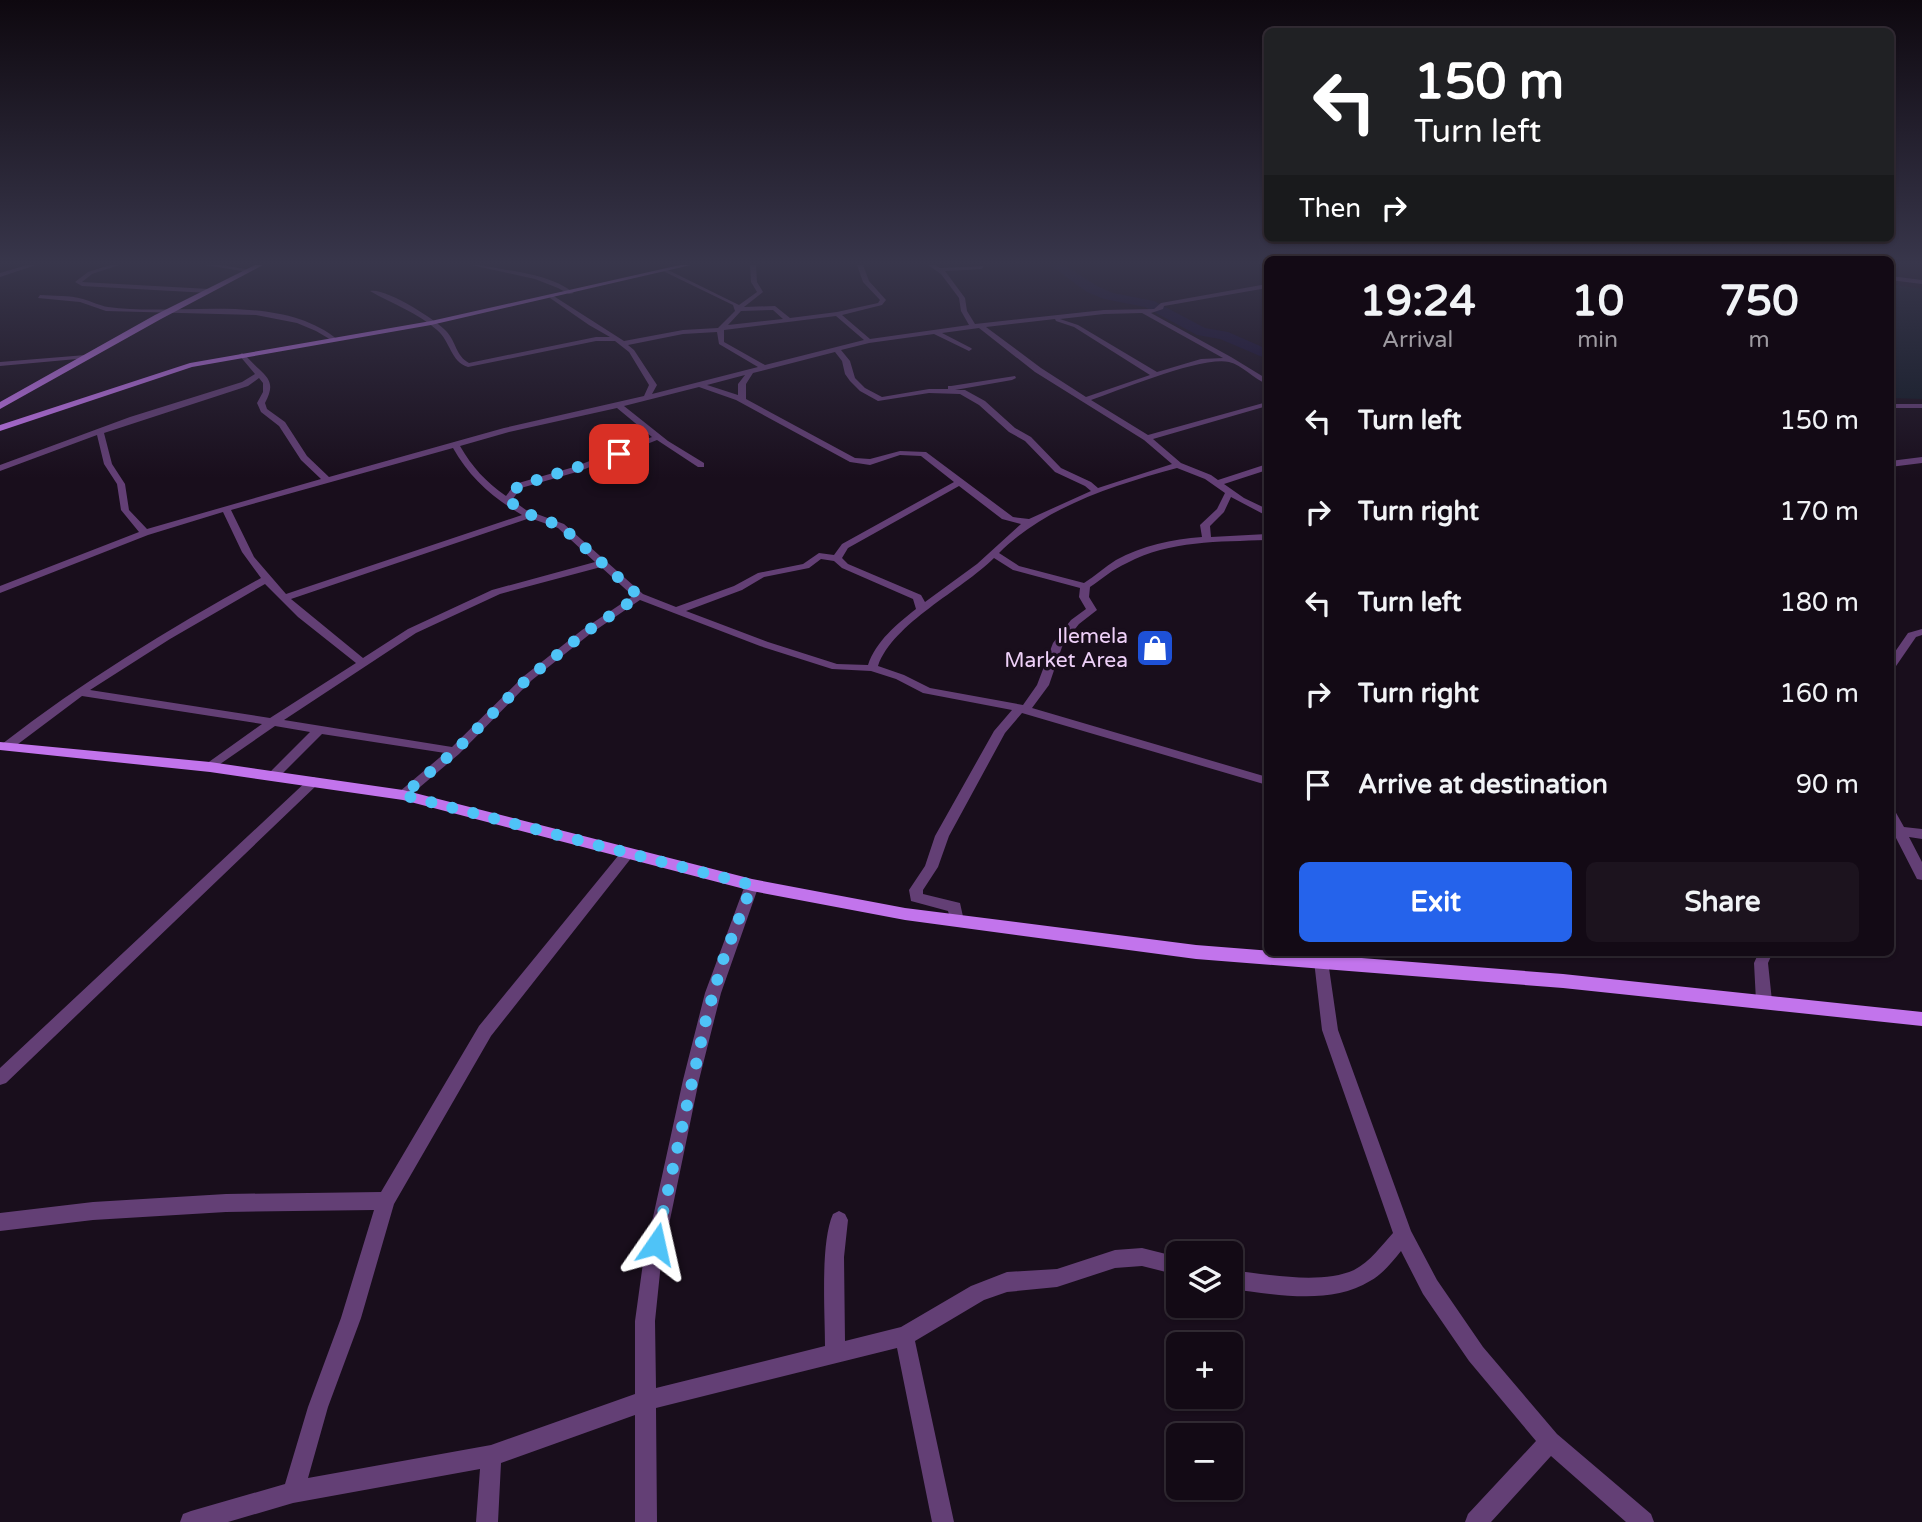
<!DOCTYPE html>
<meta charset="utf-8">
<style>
body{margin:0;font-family:"Varela Round",sans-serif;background:#1c131e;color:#f1f3f6;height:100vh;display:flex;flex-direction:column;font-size:26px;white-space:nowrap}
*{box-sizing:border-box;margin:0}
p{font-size:23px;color:#9d9aa0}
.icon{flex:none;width:38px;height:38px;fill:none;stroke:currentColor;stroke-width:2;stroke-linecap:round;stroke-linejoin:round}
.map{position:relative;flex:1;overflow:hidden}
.panel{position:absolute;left:1264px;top:256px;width:630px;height:700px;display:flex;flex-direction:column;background:#130a15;border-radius:10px;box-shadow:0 2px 5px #0004,0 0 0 2px #322b34}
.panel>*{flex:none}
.banner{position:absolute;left:1264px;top:28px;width:630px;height:214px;border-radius:10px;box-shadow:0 2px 5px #0004,0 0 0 2px #322b34;background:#202124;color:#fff;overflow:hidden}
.fabs{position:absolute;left:1166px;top:1241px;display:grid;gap:14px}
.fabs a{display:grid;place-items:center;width:77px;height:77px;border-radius:10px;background:#130a15;box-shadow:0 2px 5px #0004,0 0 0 2px #322b34;font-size:35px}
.pin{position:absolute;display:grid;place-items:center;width:60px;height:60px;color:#fff;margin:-30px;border-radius:14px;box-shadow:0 4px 10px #0006}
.me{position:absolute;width:77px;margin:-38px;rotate:11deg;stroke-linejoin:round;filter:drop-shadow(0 0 5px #0008)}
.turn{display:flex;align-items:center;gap:24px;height:147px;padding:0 35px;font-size:32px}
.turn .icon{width:91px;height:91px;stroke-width:2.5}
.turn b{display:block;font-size:49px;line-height:60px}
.then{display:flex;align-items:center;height:66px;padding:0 35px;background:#0003;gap:14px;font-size:26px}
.eta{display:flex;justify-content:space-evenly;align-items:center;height:119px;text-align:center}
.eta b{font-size:42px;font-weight:700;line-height:49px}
.button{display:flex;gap:14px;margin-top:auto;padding:14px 35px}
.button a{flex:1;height:80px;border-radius:10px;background:#2563eb;color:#fff;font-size:28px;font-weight:700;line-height:80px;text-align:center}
.button a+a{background:#1c131e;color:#f1f3f6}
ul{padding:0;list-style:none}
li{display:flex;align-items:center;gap:21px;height:91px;padding:0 35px}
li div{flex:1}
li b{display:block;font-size:26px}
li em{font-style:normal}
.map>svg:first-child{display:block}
.green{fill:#121a25}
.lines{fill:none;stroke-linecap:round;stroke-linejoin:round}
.river{fill:#190f35;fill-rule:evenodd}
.street{fill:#633f75;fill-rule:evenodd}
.secondary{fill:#c274ec;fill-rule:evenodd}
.route{stroke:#4fc3f7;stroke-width:12;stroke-dasharray:0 21.6}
.labels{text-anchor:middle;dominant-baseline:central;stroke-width:7;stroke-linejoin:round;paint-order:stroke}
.poi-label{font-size:21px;fill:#eed0f8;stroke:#190e1c;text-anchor:end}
</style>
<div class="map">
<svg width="1922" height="1522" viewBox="0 0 1922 1522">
<rect width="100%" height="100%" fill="#190e1c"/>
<!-- green -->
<path class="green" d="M1890,284L1922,289V399L1890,398Z"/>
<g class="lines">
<!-- river -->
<path class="river" d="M1050,265H1064L1097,286L1113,293L1154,301L1205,328L1228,332L1267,349V359L1220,339L1197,335L1145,307L1104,299L1087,292Z"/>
<!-- street -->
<path class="street" d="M27,265H36L0,277V273Z
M110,265H119L92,274L82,282L209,289L212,291L209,293L82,286L75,282L88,272Z
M206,265H221L251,270L248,272Z
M471,265H480C512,272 548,273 574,293L569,294L558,288L535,279Z
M750,265H756L757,282L763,292L744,307L775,306L790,318L837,312L878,303L880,300L863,282L857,265H863L869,281L886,300L882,305L842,315L870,339L969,325L961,311L959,298L941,274L928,265H935L940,268L984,266L982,269L945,271L965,298L967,311L975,324L1104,310L1154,309L1161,303L1267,284V288L1164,306L1163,309L1151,313L1231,357L1267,379V384C1254,379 1242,365 1229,362C1202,356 1120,390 1091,400L1148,435L1267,402V406L1153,439L1181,463L1211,475L1218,480L1267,464V470L1224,484L1244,498L1267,509V516L1231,497L1224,512L1210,526L1211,537L1267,534V540C1219,542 1170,540 1127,563C1113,569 1102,579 1090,587L1089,597L1097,610L1079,624L1063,644L1049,685L1032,708L1267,777V785L1022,713L1005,733L949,836L938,867L923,890V894L960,903L964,921L962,925L957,926L952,925L948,911L911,901L909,890L925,866L935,836L994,731L1012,710L923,693L896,679L871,671L832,669L760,646L640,600L590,634L532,680L459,754L407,798L403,799L397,795L399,792L445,753L322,734L277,779L273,780L267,776L269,773L310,732L275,726L210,771L206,770L204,767L206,764L262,724L82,696L10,750H2L0,747L2,744C83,681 170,628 261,578L242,552L223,512L148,535L0,593V586L139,532L121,510L117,484L104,464L97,435L0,471V465L130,417L242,382L255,374L239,355L242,353C248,357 253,364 259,369C271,380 274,386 265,403L267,409L285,422L307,456L329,477L504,428L644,396L649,385L629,352L615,341H596L468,367C450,361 451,342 437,330C417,312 392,304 370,291C384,287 436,319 447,332C456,342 456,356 469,363L596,337H610L589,325L550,298L552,295L624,341L683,330L718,328L735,311L733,305L663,271L668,270L739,305L757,292L751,282ZM773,310L783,319L728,325L741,311ZM1142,313L1223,358L1201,359L1157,372L1078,325L1060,319L1104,314ZM836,316L864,340L765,365L724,342V330ZM1055,319L1056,321L1074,327L1150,375L1086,397L1041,368L986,327ZM979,328L1035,372L1144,440L1172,464L1098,488L1091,482L1061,468L1031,437L1015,428L985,401L965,390H955L1012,380L1016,378L1015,376L951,386H948V389H929L882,397L865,388L855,378L850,361L841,350L869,343L934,334L969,351L972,349L971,348L942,333ZM717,332L719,344L758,367L652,394L657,385L634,350L628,345L683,334ZM835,352L842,361L845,374L850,381L860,391L878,401L929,393L960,394L979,405L1009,432L1025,441L1055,472L1085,486L1091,491L1029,519L1013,517L926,452L900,451L870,459L855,458L746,399V384L753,373ZM745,375L738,384V395L707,385ZM259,378L263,383V392L257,403L261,412L279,426L301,460L321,479L147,529L129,510L125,484L112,464L104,433L248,386ZM699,387L736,400L850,462L870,465L900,455L921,456L954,482L842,544L834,555L819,553L803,564L758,573L734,586L676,607L643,594L564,524L526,510L512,500L521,488L580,471L657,440L698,467H704V463L668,441L624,406ZM617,408L652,437L574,467L515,484L506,496C486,482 472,467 460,446L509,432ZM453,448C469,477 493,498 522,515L286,594L254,557L231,510ZM1177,468L1205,479L1225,493L1217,509L1200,525L1202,537C1172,539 1142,546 1116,560C1105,567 1095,576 1084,583L1019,566L999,553C1046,506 1115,485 1177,468ZM959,486L1002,519L1021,524L977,564L925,602L921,595L848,564L842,558L848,548ZM530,518L558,528L595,562L492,590L408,629L363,658L291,599ZM994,558L1013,570L1080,588L1079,597L1086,609L1071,620L1053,643L1037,685L1023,705L930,688L904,675L878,666C893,623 962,590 994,558ZM821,559L834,561L842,568L913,599L916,609C897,624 876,641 868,665L837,664L768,642L686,611L742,590L764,577L809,568ZM601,567L633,596L582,630L524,676L452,747L284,720L416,633L500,594ZM265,584L298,617L356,663L270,718L90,690L170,639Z
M1890,276L1922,280V284L1890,280Z
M40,295C54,296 69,295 83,299C91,301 100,306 108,307C178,317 279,291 338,340L333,341L316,331L297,323L256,315L106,311L80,302L38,298Z
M86,355L89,357L88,358L0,366V362Z
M1890,404H1922V408H1890Z
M1922,457V463L1890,467V461Z
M1922,629V635L1916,637L1894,669L1890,670V659L1908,633Z
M314,777L320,781L318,784L6,1083L0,1085V1068L310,778Z
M1890,810L1895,811L1904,827L1922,829V839L1909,837L1922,862V880L1917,879L1895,836L1890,834Z
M627,849L632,851L634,854L632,857L491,1036L394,1204L361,1318L328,1407L308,1478L491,1445L635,1394V1321L643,1263L683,1080L705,993L745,885L747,881H757L759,885L721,993L699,1080L661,1263L655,1321L656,1388L825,1346C825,1312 820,1243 833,1214L839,1211L845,1214L848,1220L844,1257L845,1341L901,1327L971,1286L1007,1272L1057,1269L1115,1250L1142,1248L1178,1257V1275L1142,1266L1115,1268L1057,1287L1007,1292L984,1300L915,1341L954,1522H932L897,1348L656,1408L657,1522H635V1415L501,1463L498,1522H476L480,1469L293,1503L228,1522H180L183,1514L191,1511L285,1484L308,1407L341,1318L374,1210L226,1212L93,1220L0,1231V1213L93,1202L226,1194L381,1192L479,1026L622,851Z
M1759,952H1773L1768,963L1772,1001L1769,1005L1764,1007L1759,1005L1756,1001L1754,963Z
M1321,955L1326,957L1328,961L1338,1030L1411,1231L1437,1280L1483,1347L1557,1434L1651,1514L1654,1522H1626L1551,1456L1491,1522H1465L1468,1514L1536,1441L1469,1361L1423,1294L1401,1251C1392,1262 1383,1274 1370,1281C1330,1306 1274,1294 1230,1289V1270C1265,1274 1321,1285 1354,1270C1370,1262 1382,1245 1393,1233L1322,1030L1314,961L1316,957Z"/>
<!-- secondary -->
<path class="secondary" d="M255,265H263L161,319L0,409V402L155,315Z
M680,265H691L431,325L192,367L0,431V425L190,363L431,321Z
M0,742L210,762L403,790L752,879L905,908L1196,945L1563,974L1922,1012V1026L1563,988L1196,959L905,920L752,891L403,800L210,772L0,750Z"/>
</g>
<!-- sky -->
<linearGradient id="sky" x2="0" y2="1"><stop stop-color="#0e080f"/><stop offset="0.55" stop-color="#38364b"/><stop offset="1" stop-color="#38364b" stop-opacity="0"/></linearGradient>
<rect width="1922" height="478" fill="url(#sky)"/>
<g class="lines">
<!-- route -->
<path class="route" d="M619,454L518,486L508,500L523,512L561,526L639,596L586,632L528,678L455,751L403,795L752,885L723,960L707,1015L656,1244"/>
</g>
<!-- icons -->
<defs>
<symbol id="shop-square" viewBox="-11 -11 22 22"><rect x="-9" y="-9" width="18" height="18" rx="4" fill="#1e51d7" stroke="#190e1c"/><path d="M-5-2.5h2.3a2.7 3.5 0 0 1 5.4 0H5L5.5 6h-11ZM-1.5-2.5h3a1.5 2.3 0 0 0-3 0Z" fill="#fff"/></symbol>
</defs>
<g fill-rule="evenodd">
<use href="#shop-square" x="1133" y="626" width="44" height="44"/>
</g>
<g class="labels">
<!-- poi labels -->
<g class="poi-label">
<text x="1128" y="636">Ilemela<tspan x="1128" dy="24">Market Area</tspan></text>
</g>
</g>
</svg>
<div class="fabs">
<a><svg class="icon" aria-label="layers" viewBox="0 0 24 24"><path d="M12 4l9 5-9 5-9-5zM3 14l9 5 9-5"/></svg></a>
<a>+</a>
<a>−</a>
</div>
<div class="pin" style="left:619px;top:454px;background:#d93025"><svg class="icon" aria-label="arrive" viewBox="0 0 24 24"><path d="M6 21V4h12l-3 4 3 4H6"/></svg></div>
<svg class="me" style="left:656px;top:1244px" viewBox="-20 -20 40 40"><path d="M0-17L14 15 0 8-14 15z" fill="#4fc3f7" stroke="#fff" stroke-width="4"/></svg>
<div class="banner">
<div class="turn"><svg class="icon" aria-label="left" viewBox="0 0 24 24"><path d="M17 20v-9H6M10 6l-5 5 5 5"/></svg><div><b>150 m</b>Turn left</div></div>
<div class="then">Then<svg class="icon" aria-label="right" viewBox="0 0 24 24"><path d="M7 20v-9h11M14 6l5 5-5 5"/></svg></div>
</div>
<section class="panel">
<div class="eta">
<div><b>19:24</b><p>Arrival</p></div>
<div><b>10</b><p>min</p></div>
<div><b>750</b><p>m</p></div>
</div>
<ul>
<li><svg class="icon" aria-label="left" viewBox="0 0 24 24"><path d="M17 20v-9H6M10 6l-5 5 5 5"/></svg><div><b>Turn left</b></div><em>150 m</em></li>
<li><svg class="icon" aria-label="right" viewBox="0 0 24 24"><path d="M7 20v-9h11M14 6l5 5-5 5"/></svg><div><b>Turn right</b></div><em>170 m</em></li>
<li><svg class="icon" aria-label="left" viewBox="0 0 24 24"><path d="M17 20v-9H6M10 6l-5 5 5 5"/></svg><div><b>Turn left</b></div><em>180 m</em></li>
<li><svg class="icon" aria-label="right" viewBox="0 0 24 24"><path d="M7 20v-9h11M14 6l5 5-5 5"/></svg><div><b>Turn right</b></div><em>160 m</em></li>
<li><svg class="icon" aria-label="arrive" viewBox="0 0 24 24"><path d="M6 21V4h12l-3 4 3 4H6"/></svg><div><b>Arrive at destination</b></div><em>90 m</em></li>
</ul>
<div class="button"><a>Exit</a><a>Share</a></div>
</section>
</div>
